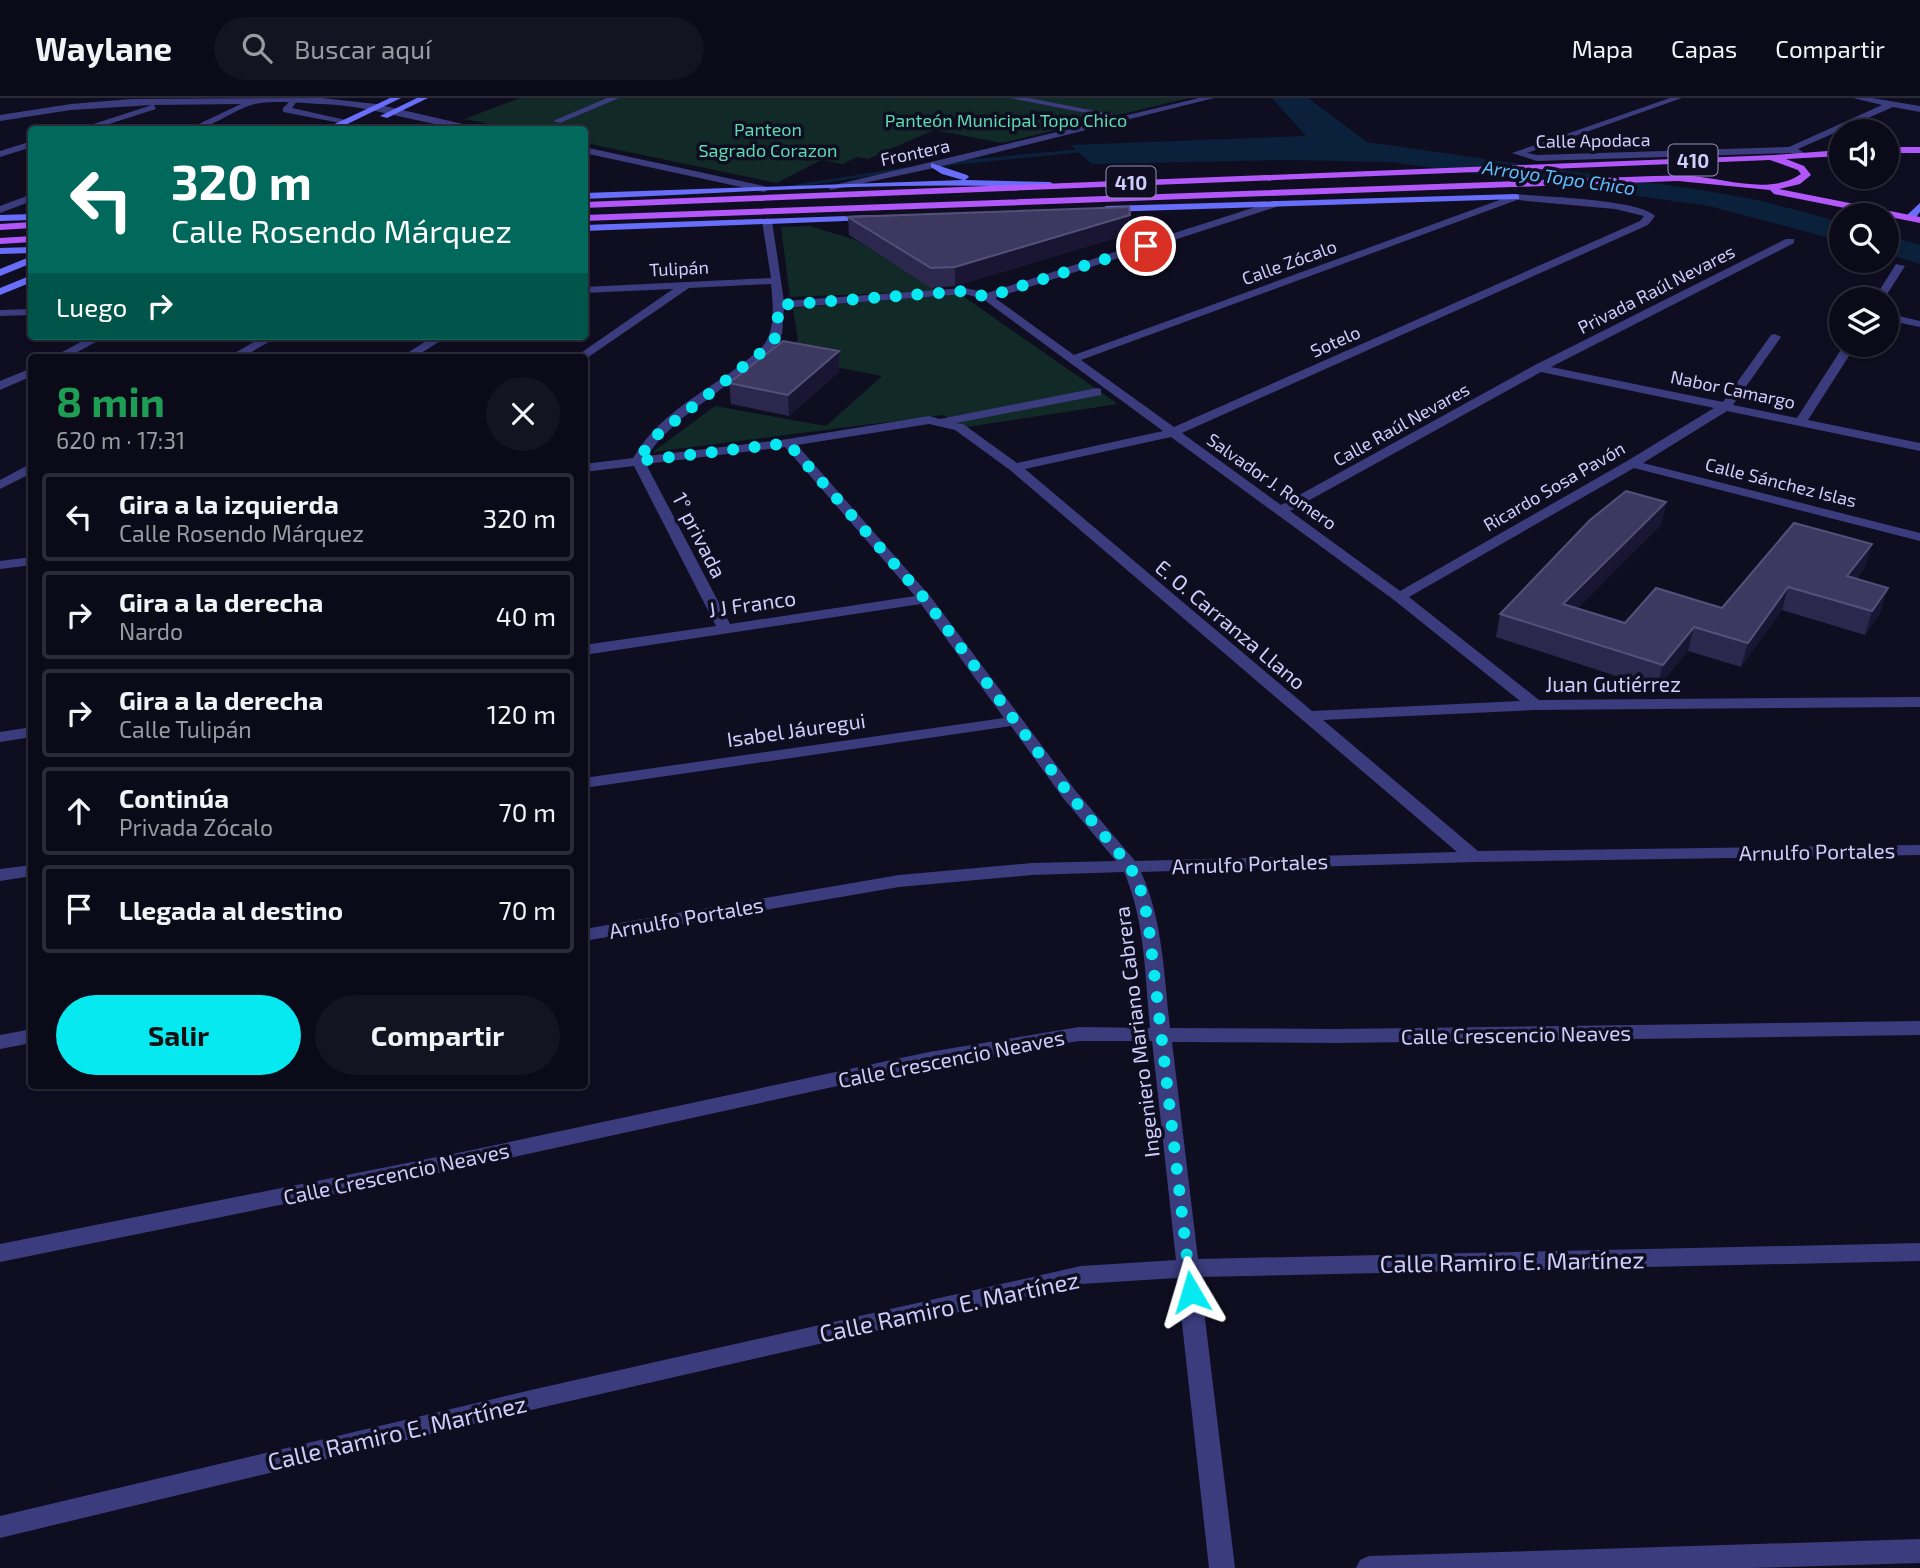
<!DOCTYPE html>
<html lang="es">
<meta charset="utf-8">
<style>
body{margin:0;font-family:"Exo 2",sans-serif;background:#141321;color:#f1f3f6;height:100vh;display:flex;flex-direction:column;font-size:26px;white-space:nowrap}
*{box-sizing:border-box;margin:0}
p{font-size:23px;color:#9a9aa2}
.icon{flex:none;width:38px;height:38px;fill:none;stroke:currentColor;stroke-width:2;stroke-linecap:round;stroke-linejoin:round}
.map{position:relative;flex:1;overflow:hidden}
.sheet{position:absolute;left:28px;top:256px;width:560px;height:735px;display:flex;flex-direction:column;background:#0b0a18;border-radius:7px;box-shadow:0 4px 10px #0003,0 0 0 2px #2b2b37}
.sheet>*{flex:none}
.guide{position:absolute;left:28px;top:28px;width:560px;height:214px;border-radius:7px;box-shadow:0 4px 10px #0003,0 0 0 2px #2b2b37;background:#00695c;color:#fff;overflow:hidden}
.fabs{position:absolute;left:1829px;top:21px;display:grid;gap:14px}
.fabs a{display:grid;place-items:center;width:70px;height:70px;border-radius:50%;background:#0b0a18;box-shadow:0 4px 10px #0003,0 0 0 2px #2b2b37;font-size:35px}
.pin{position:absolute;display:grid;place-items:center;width:60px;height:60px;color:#fff;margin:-30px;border:4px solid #fff;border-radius:50%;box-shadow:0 2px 7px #0007}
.me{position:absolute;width:77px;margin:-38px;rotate:353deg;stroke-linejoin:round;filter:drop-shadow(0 0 5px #0008)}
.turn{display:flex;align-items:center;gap:24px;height:147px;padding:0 28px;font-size:32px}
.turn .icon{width:91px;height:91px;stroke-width:2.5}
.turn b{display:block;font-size:49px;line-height:60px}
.then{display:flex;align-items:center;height:66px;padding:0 28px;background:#0003;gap:14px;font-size:26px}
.round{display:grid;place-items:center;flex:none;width:74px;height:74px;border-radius:37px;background:#141321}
.overview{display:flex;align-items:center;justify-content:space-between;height:119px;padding:0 28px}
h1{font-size:42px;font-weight:700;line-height:52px;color:#1e9e55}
.cta{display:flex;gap:14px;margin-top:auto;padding:14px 28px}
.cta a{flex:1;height:80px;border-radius:42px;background:#07e9f0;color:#111;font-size:28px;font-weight:700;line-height:80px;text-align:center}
.cta a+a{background:#141321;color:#f1f3f6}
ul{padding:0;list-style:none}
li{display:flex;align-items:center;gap:21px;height:88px;margin:0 14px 10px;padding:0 14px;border:4px solid #2b2b37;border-radius:7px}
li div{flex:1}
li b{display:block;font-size:26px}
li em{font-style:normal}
header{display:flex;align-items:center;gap:42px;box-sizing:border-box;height:98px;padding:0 35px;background:#0b0a18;border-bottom:2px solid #2b2b37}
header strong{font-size:33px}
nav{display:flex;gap:38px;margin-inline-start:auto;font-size:24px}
.search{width:490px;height:63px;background:#141321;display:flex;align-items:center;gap:18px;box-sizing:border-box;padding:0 24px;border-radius:38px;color:#9a9aa2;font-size:26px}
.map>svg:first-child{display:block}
.green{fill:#112927}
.water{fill:#0b203b}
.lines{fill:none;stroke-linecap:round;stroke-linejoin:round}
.stream{fill:#0b203b;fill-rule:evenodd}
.lane{fill:#3a3c7d;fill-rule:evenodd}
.street{fill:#3a3c7d;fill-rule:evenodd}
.secondary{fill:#686efa;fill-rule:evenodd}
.primary{fill:#b258fa;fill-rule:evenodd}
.wall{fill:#2b274d}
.shaded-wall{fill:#191533}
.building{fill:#3d3860;stroke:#545079;stroke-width:2}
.route{stroke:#07e9f0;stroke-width:12;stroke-dasharray:0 21.6}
.labels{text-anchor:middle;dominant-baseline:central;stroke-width:7;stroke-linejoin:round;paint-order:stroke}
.far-park-label{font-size:18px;fill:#5cdbb2;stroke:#0f0d20}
.far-street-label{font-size:18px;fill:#d0cdfd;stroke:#0f0d20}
.shield{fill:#0f0d20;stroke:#9693bb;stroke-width:2}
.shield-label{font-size:19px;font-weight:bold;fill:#d0cdfd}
.far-water-label{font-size:19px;font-style:italic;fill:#5fbdfa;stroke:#0f0d20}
.street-label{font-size:21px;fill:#d0cdfd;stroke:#0f0d20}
.near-street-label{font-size:24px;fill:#d0cdfd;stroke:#0f0d20}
</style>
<header>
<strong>Waylane</strong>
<div class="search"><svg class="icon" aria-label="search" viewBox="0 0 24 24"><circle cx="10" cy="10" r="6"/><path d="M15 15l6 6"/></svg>Buscar aquí</div>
<nav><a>Mapa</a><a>Capas</a><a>Compartir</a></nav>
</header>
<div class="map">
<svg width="1920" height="1470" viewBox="0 0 1920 1470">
<rect width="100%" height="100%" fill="#0f0d20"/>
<!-- green -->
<path class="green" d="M520,0H1189L1002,45L934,32L868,61L857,59L843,66L821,62L777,85L585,45L584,32L515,31L464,21Z
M810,128L856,142L937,193L790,199L781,129Z
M960,196L1118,306L967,329L943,317L653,354L715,308L826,328L882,278L778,258L798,242L793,210Z"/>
<!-- water -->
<path class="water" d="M1272,0H1308L1367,44L1695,91L1758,102L1841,124V143L1709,108L1390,64L1286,62L1092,66L1070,47L1306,38Z
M1887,137L1920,147V166L1887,156Z"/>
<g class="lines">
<!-- stream -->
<path class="stream" d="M1081,51L1084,53L1083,54L943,68L940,66L943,64Z
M907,69L910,71L909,72L777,92L774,90Z"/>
<!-- lane -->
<path class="lane" d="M293,0L297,3L292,10L350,23L346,26L283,14V10Z
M607,0H619L560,25L553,23Z
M1010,0H1029L1131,20L1127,23Z"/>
<!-- street -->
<path class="street" d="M322,0L376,6L489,32C432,32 377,7 320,6C302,5 272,2 255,6C231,12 212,32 186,32L241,6L154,7L156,11L90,32H75L152,7L71,12L0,23V17L71,6L131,1Z
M1199,0H1214L934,70L831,92L826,89Z
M1670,0H1682L1527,55L1537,57L1789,49L1882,7L1853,0H1872L1920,8V14L1893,9L1798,51L1806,56L1801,59L1791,55L1537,63L1512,55Z
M32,43V49L0,59V53Z
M584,49L764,88L769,91L764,94L584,55Z
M32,96V103L0,115V108Z
M1516,96C1543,99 1639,101 1655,118L1648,127L1182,335L1281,407L1535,267L1786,141H1794V145L1551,269L1723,304L1771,237L1775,236L1781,239L1733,307L1797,320L1844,247H1856L1808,322L1920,345V353L1727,313L1643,365L1920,435V443L1634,370L1409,499L1539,602L1920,599V609L1535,612L1323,622L1478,753L1920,747V757L1474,764L1141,774C1163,822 1164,878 1170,930L1336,931L1920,923V937L1336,945L1172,944L1198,1161L1920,1145V1163L1200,1179L1235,1470H1209L1177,1180L1081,1186L531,1312L0,1440V1418L531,1292L1081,1168L1176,1162L1152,943H1079L929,968L477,1067L0,1164V1146L477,1051L929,954L1079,929L1150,930C1145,878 1145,822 1124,774L1032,777L899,789L584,843V831L899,777L1032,765L1116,763L1063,700L1011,628L584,690V680L1004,620L921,506L584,557V547L716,528L634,368L584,374V366L633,360C666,305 721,289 763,248C776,231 773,207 771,186L689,190L584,262V259H575L673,191L584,195V189L771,180L762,123L767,120L772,123L784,203L965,190L987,195L1274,103H1282V107L995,200L1074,257ZM1517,102L1615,111L1644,118L1640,123L1174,329L1081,262ZM965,196L983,201L1163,333L1017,365L963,326L956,325L1101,297V291L1097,290L940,321L929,318L788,341L647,358L659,342L681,321L772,253L782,236L784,210ZM1541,274L1714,310L1627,363L1400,493L1290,413ZM929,326L955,332L1010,372L1457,754L1135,763L1075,692L930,498L797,347ZM1171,339L1394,502L1520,603L1312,613L1025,371ZM785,349L915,498L730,526L646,366Z
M1896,166L1905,168L1884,201H1874Z
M32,211V217L0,218V212Z
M1886,215L1920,223V229L1886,222Z
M92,238H107L68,259H53Z
M264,238H279L243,259H228Z
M434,238H448L415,259H401Z
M32,270V278L0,292V283Z
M32,365V375L0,391V382Z
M32,459V467L0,471V463Z
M32,629V639L0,644V634Z
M32,767V778L0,783V771Z
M32,931V945L0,951V937Z
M1920,1441V1465L1751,1470H1356L1360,1462L1369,1458Z"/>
<!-- secondary -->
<path class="secondary" d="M390,0H401L335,32H322Z
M417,0H428L387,20L380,18Z
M931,65L967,77L969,79L965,82L1050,84L1055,87L1050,90C895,82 739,95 584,101V95L963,82L942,76L931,69Z
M1516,96L1519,97V101L1106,114L1101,111L1106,108Z
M1920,105V114L1914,122H1906V118Z
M32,116V122L0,123V117Z
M875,117L876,119L871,122L584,133V127Z
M32,149V155L0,156V150Z
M32,158V165L0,178V171Z
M32,177V184L0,197V190Z"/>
<!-- primary -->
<path class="primary" d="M1886,49H1920V55H1886Z
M1841,52V58L1786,61L1804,68L1811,77L1800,86L1779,91L1920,119V125L1774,96L1770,92L1678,83L584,123V117L1654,78C1667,78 1680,77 1693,78C1726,81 1771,97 1801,76L1798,72L1770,62L584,110V104L1775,57Z
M32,124V130L0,132V126Z
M32,138V144L0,146V140Z"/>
</g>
<!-- wall -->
<path class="wall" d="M848,119L1129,136L955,188L931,190L849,137Z
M839,274L789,318L731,306L729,285Z
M1666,404L1661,427L1577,510L1625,525L1722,510L1794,425L1865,469L1856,481L1881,514L1865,537L1782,512L1741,569L1688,553L1656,591L1496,539L1500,516Z"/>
<!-- shaded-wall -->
<path class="shaded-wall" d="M1130,117L1129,136L955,188V169Z
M839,253V274L789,318L788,297Z
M1666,404L1661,427L1558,530L1563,506Z
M1872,446L1865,469L1839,501L1847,478Z
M1788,489L1782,512L1741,569L1748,545Z
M1888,490L1881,514L1865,537L1872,513Z
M1694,529L1688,553L1656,591L1663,567Z"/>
<!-- building -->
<path class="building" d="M1129,109L1130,117L955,169L931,170L848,119Z
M783,243L839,253L788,297L729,285Z
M1626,393L1666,404L1563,506L1625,525L1656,490L1722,510L1794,425L1872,446L1847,478L1888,490L1872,513L1788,489L1748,545L1694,529L1663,567L1500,516L1590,422Z"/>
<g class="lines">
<!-- route -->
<path class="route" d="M1146,148L987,199L965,193L779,207L776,239L768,249L652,341L638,363L788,345L925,501L1069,696L1130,768L1141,793L1148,822L1191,1194"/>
</g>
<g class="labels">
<!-- far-park labels -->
<g class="far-park-label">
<text x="1006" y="22">Panteón Municipal Topo Chico</text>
<text x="768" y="31">Panteon<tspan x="768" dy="21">Sagrado Corazon</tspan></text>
</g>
<!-- far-street labels -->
<g class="far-street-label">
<text transform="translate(1593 42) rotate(-1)">Calle Apodaca</text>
<text transform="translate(915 54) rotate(-12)">Frontera</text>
<text transform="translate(1289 164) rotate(-20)">Calle Zócalo</text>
<text transform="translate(679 170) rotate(-3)">Tulipán</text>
<text transform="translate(1656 191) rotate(-27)">Privada Raúl Nevares</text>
<text transform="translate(1335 243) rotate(-24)">Sotelo</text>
<text transform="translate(1733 291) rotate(12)">Nabor Camargo</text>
<text transform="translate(1401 326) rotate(-29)">Calle Raúl Nevares</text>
<text transform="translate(1272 383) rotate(35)">Salvador J. Romero</text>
<text transform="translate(1781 384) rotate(14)">Calle Sánchez Islas</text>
<text transform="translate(1554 388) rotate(-30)">Ricardo Sosa Pavón</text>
</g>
<!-- shield labels -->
<g class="shield">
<rect x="1668.5" y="46.5" width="49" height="31" rx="5"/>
<rect x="1106.5" y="68.5" width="49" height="31" rx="5"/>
</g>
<g class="shield-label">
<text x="1693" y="62">410</text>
<text x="1131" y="84">410</text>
</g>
<!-- far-water labels -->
<g class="far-water-label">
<text transform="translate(1559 79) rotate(8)">Arroyo Topo Chico</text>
</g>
<!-- street labels -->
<g class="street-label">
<text transform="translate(700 437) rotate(63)">1° privada</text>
<text transform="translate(752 505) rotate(-8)">J J Franco</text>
<text transform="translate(1231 526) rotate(40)">E. O. Carranza Llano</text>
<text x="1613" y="585">Juan Gutiérrez</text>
<text transform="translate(796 631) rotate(-8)">Isabel Jáuregui</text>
<text transform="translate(1817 753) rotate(-1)">Arnulfo Portales</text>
<text transform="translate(1250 765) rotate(-2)">Arnulfo Portales</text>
<text transform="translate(686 819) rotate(-10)">Arnulfo Portales</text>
<text transform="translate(1136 934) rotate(-97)">Ingeniero Mariano Cabrera</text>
<text transform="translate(1516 936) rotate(-1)">Calle Crescencio Neaves</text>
<text transform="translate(951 960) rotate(-11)">Calle Crescencio Neaves</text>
<text transform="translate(396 1075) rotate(-12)">Calle Crescencio Neaves</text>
</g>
<!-- near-street labels -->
<g class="near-street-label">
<text transform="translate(1512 1163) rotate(-1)">Calle Ramiro E. Martínez</text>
<text transform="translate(949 1208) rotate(-12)">Calle Ramiro E. Martínez</text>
<text transform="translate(397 1334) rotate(-13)">Calle Ramiro E. Martínez</text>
</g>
</g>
</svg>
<div class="fabs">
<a><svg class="icon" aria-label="sound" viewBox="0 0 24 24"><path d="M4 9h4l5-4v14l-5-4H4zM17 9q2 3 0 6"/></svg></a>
<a><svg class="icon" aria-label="search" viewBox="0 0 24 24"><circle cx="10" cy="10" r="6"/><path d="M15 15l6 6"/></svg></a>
<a><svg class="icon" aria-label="layers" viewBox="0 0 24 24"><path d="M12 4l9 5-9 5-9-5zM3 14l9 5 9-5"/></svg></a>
</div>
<div class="pin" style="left:1146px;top:148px;background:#d93025"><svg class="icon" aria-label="arrive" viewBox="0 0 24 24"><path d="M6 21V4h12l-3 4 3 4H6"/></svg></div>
<svg class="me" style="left:1191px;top:1194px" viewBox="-20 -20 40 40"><path d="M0-17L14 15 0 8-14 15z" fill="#07e9f0" stroke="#fff" stroke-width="4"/></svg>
<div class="guide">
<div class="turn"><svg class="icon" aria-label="left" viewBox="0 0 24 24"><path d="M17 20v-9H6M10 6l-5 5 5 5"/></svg><div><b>320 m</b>Calle Rosendo Márquez</div></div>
<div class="then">Luego<svg class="icon" aria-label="right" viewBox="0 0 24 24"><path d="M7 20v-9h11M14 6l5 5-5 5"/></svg></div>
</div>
<section class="sheet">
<div class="overview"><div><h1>8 min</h1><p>620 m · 17:31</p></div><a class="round"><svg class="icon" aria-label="close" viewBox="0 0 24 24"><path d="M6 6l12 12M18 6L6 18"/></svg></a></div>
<ul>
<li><svg class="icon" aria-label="left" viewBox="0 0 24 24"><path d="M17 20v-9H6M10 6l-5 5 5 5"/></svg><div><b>Gira a la izquierda</b><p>Calle Rosendo Márquez</p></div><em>320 m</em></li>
<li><svg class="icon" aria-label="right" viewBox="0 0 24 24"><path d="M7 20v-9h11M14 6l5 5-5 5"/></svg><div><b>Gira a la derecha</b><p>Nardo</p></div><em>40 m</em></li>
<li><svg class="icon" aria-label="right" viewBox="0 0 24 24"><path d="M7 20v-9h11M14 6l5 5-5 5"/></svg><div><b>Gira a la derecha</b><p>Calle Tulipán</p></div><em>120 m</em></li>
<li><svg class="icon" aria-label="ahead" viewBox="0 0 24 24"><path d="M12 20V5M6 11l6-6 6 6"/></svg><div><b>Continúa</b><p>Privada Zócalo</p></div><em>70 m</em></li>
<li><svg class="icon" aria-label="arrive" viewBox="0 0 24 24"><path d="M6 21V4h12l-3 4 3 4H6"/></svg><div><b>Llegada al destino</b></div><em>70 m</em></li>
</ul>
<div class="cta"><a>Salir</a><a>Compartir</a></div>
</section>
</div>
